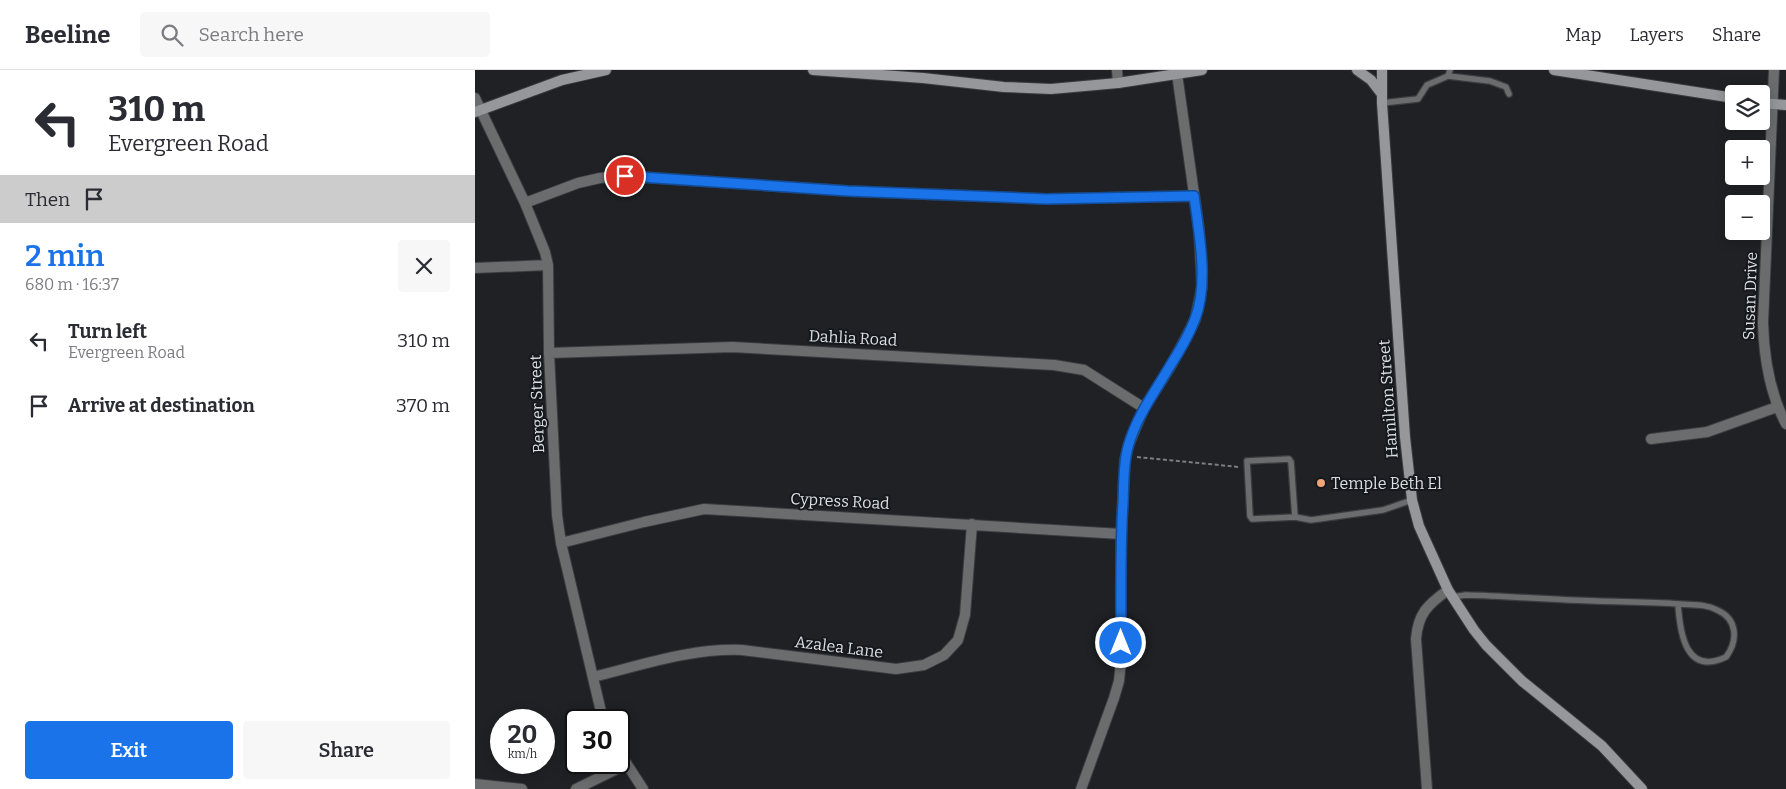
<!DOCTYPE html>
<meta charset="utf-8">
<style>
body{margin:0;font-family:Bitter,serif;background:#f7f7f7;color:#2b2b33;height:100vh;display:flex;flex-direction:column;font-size:19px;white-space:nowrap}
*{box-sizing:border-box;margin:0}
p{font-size:16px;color:#7c7c81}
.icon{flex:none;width:28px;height:28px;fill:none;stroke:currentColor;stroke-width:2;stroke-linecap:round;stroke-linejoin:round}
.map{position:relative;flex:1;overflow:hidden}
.drawer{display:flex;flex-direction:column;background:#fff;width:475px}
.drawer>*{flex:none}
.guide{background:#fff;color:#2b2b33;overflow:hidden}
.fabs{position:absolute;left:1250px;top:15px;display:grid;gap:10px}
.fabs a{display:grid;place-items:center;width:45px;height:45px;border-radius:5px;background:#fff;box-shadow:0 2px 12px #0003;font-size:25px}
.speed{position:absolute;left:15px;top:639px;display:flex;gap:10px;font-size:25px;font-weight:700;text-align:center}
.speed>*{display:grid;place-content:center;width:65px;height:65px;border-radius:50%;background:#fff;box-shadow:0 2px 12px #0003;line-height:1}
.speed small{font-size:12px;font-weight:400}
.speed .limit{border:2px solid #111;border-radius:8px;background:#fff;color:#111}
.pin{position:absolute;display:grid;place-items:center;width:42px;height:42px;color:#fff;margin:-21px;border:2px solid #fff;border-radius:50%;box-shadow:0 1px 5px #0007}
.me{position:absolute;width:55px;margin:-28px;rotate:0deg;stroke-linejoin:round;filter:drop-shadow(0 0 4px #0008)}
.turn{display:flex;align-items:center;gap:18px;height:105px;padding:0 25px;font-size:22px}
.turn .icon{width:65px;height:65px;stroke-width:2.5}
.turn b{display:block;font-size:35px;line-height:42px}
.then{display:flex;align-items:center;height:48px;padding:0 25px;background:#0003;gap:10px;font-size:19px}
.round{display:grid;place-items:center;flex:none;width:52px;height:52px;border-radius:5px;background:#f7f7f7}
.headline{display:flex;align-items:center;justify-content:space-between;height:85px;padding:0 25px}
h1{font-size:30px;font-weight:600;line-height:38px;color:#1a73e8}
.action{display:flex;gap:10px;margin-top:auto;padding:10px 25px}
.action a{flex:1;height:58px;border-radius:5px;background:#1a73e8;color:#fff;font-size:20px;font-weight:600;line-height:58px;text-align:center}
.action a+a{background:#f7f7f7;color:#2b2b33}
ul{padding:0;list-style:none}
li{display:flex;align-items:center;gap:15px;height:65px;padding:0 25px}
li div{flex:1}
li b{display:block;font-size:19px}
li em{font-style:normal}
header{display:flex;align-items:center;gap:30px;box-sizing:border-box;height:70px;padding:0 25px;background:#fff;border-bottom:1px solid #e1e1e2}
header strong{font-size:24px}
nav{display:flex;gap:28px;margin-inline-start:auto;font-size:18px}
.search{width:350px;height:45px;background:#f7f7f7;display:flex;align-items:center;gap:12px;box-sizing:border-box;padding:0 18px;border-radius:5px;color:#7c7c81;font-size:19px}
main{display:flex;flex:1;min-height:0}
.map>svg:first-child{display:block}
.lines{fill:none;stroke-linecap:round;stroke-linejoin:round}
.lane-casing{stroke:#3a3c3f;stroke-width:8}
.street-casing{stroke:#3a3c3f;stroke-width:12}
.secondary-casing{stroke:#3a3c3f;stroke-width:12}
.path{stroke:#7b7d80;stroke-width:2;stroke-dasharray:4 2.5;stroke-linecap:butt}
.lane{stroke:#6b6c6e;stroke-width:5.5}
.street{stroke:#6b6c6e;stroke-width:10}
.secondary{stroke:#95979b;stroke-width:10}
.route-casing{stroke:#114b97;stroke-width:12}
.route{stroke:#1a73e8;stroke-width:9}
.poi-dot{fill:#f0a279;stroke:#15181c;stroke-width:2}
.labels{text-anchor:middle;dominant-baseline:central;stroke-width:4;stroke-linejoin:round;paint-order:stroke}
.street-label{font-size:16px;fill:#dddfe1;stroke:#15181c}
.poi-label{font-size:16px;fill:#dddfe1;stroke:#15181c;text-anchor:start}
</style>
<header>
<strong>Beeline</strong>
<div class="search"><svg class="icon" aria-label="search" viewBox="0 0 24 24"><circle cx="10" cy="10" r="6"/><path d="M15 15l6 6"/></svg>Search here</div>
<nav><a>Map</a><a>Layers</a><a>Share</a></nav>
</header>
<main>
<section class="drawer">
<div class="guide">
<div class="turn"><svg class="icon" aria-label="left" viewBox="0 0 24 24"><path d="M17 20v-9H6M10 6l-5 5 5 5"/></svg><div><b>310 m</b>Evergreen Road</div></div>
<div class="then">Then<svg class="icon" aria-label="arrive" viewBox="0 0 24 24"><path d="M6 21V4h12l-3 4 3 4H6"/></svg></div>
</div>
<div class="headline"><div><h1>2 min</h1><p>680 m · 16:37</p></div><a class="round"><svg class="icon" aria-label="close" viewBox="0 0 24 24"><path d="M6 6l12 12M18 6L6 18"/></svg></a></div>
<ul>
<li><svg class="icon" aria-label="left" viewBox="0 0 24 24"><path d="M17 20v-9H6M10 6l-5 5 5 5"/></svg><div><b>Turn left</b><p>Evergreen Road</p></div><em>310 m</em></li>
<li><svg class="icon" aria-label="arrive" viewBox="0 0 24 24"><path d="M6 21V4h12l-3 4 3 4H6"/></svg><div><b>Arrive at destination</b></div><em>370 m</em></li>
</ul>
<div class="action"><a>Exit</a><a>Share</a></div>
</section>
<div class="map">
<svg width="1311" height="719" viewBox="0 0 1311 719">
<rect width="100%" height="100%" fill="#1f2125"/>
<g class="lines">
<defs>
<path id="lane" d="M973,6L1015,11L1031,17L1034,24
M907,33L943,29L952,15L973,6L975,0
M820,447L816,392L814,389L772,391L775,446L777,449L820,447L836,450L908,440L937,430
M977,527L991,525C1035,526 1078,530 1121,531C1149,532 1177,532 1205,534C1218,535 1231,534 1242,540C1263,549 1263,571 1251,587C1211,606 1205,564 1203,534"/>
<path id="street" d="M642,0L643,13
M1299,0L1288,253C1289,288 1294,322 1311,354
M0,28L50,133L70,182L73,195L74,283L82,445L86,473L128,650
M50,133L103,113L125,108L150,106L373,121L571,129L719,126
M0,198L73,195
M74,283L257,277L579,295L609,300L669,338
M1176,369L1232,362L1302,337
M86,473L169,452L229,439L646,464
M118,607C167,595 216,578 267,580L421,599L449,595L469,585L483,570L490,545L497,454
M144,682L168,719
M0,714L47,719
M101,719L152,694
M606,719L639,628L644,611L646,591V464L650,389L654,374L669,338L697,294L720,250L727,217L724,159L702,4
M952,719L941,569C943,544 952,535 973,520"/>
<path id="secondary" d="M338,0L448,8L529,17L576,19L643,13L727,0
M882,0L896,10L906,23
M907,0V33L930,367L937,430L944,456L973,520L999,560L1011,575L1047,611L1127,676L1167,719
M1079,0L1259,28
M1286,33L1311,35
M0,42L87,10L131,0"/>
</defs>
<!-- lane casing -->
<use href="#lane" class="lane-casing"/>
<!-- street casing -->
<use href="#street" class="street-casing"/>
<!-- secondary casing -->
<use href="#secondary" class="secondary-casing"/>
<!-- path -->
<path class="path" d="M662,387L764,397"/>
<!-- lane -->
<use href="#lane" class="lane"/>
<!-- street -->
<use href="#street" class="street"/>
<!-- secondary -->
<use href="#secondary" class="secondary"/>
</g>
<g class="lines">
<defs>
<path id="route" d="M150,106L373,121L571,129L719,126C724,163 734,213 720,249C714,265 704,282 695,296C680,322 661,347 653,377C648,395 649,414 648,433C645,480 646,526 646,573"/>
</defs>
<!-- route casing -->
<use href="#route" class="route-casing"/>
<!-- route -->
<use href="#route" class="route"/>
</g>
<!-- markers -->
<circle class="poi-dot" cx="846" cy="413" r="5"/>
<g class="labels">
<!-- street labels -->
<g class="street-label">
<text transform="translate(1275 226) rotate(-88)">Susan Drive</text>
<text transform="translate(378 268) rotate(3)">Dahlia Road</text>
<text transform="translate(913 329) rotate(-94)">Hamilton Street</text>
<text transform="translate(62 334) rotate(-92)">Berger Street</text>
<text transform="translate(365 431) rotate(3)">Cypress Road</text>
<text transform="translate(364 577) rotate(7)">Azalea Lane</text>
</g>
<!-- poi labels -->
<g class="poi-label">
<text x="856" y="413">Temple Beth El</text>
</g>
</g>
</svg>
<div class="fabs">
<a><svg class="icon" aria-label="layers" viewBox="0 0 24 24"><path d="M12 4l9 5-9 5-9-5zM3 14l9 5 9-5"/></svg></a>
<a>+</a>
<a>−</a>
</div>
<div class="speed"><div>20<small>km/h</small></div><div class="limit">30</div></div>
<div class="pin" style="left:150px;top:106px;background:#d93025"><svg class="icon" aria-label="arrive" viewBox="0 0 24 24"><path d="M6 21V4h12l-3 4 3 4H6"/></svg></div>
<svg class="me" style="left:646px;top:573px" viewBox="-20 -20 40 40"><circle r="17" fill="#1a73e8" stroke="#fff" stroke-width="3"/><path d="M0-11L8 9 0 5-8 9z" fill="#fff"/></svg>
</div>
</main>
